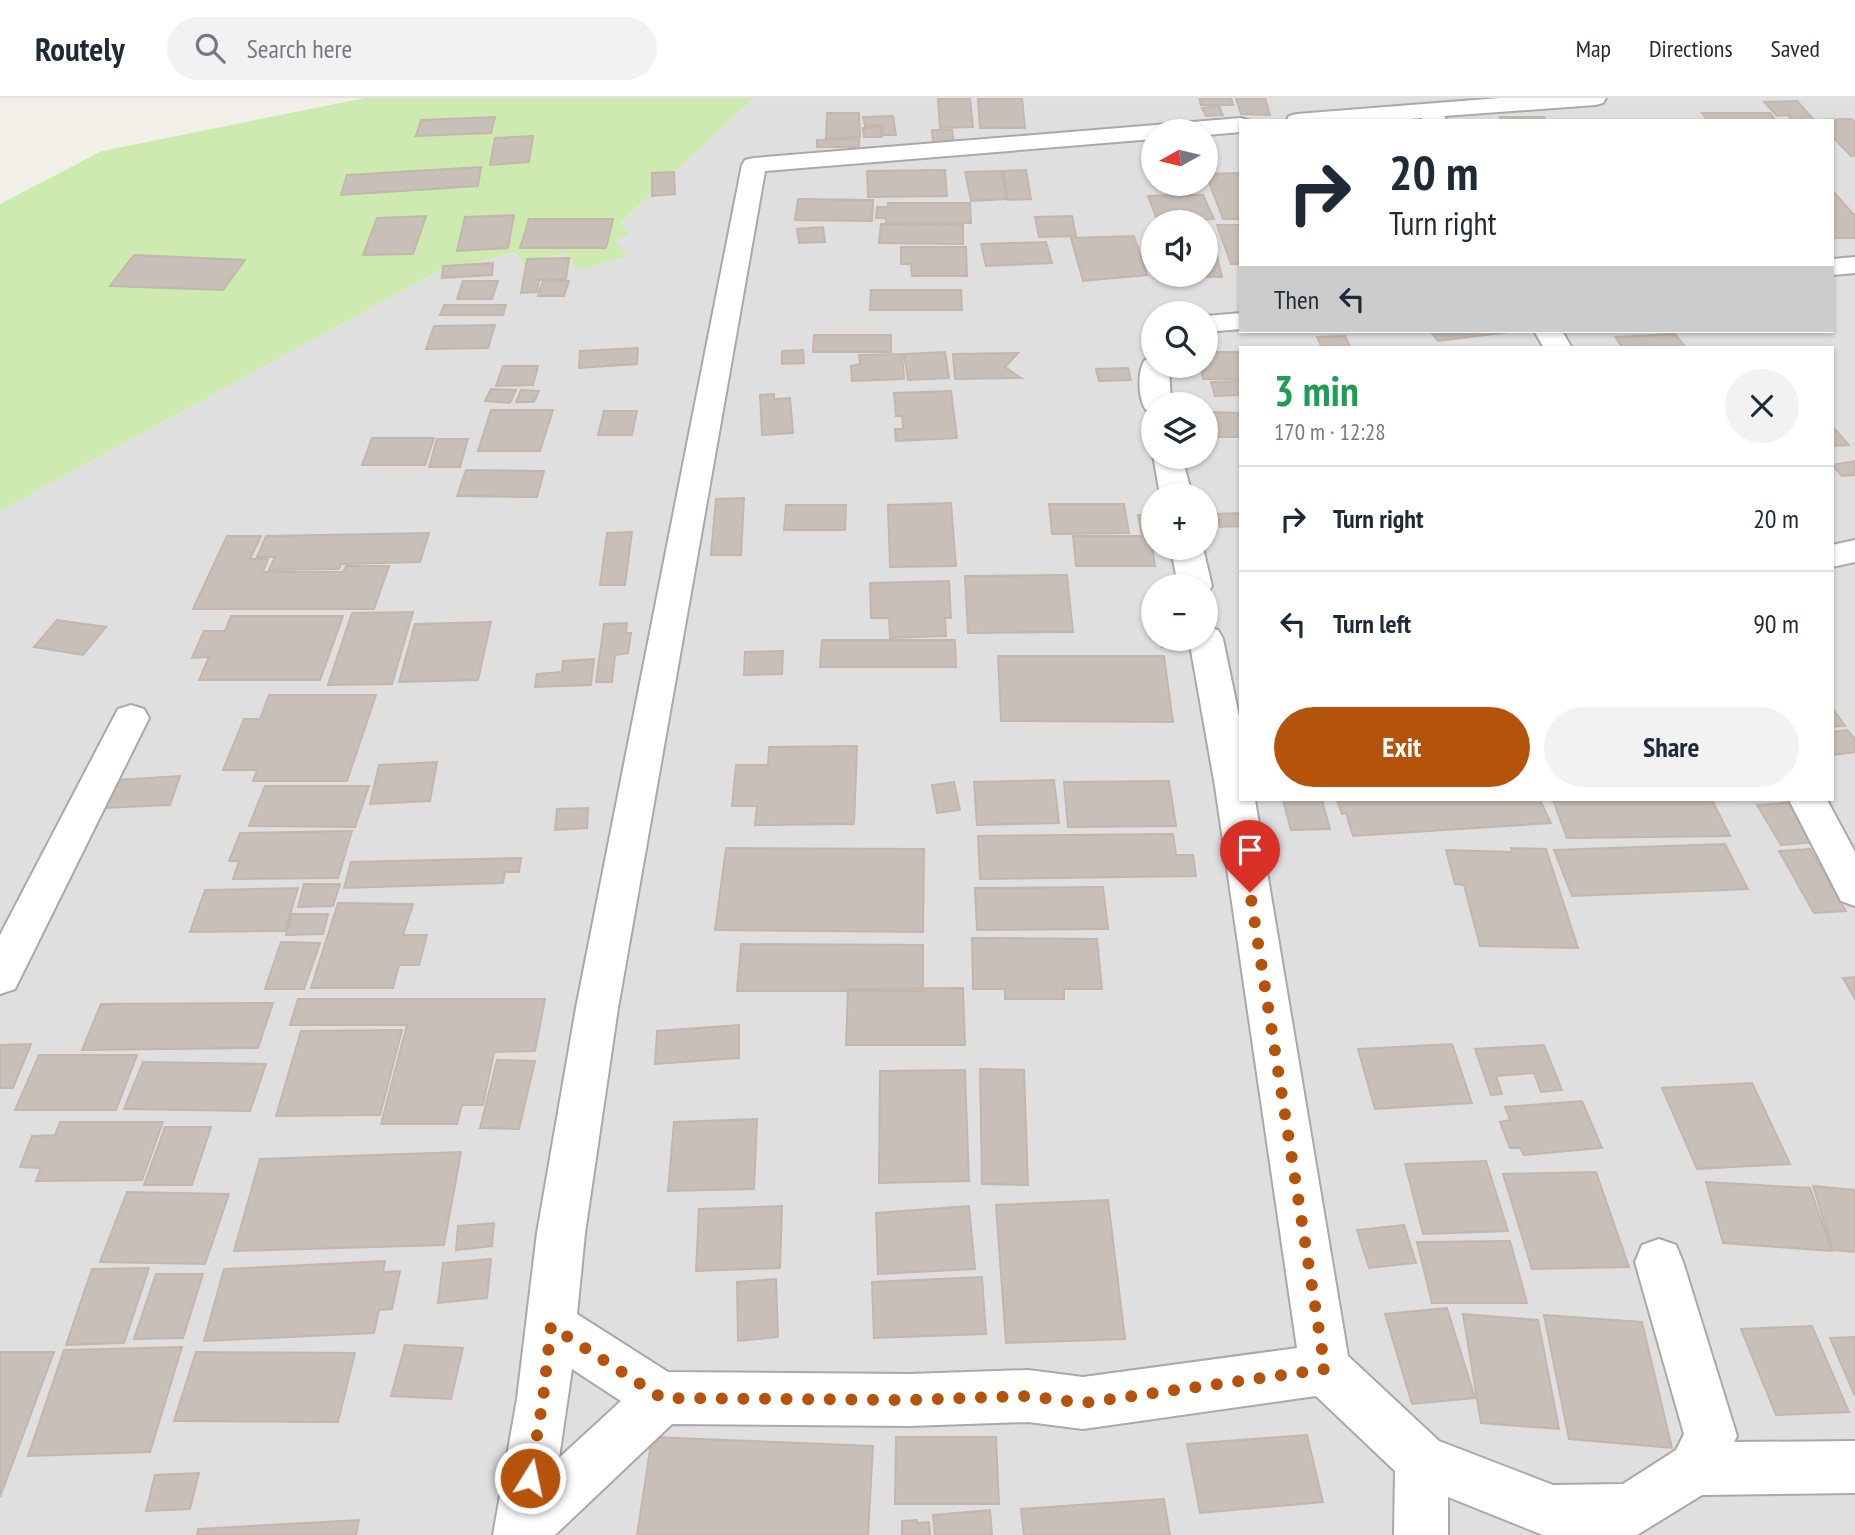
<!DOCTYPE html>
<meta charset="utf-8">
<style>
body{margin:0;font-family:"PT Sans Narrow",sans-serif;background:#f2f2f3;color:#1f2937;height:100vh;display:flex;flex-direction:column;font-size:26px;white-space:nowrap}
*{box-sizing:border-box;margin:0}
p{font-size:23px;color:#747a83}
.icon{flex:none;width:38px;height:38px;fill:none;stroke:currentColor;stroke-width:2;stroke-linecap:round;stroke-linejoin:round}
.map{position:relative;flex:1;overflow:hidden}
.panel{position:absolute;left:1239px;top:248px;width:595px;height:455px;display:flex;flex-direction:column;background:#fff;border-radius:0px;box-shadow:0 2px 5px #0004}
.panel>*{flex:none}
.hud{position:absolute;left:1239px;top:21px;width:595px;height:214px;border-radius:0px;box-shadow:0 2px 5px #0004;background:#fff;color:#1f2937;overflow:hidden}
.needle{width:46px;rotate:262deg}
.buttons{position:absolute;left:1141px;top:21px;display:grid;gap:14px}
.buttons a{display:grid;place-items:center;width:77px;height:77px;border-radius:50%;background:#fff;box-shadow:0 2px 5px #0004;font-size:35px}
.pin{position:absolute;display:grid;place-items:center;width:60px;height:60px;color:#fff;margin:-72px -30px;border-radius:50% 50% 50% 0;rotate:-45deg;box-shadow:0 0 7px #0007}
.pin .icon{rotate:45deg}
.me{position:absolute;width:77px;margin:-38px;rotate:10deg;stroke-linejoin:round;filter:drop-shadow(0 0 5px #0008)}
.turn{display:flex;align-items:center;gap:24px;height:147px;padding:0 35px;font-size:32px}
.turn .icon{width:91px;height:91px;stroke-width:2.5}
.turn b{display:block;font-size:49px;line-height:60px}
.then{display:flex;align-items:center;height:66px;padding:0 35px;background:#0003;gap:14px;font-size:26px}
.round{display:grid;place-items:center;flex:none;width:74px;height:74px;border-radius:37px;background:#f2f2f3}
.overview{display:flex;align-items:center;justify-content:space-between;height:119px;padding:0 35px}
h1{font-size:42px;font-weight:700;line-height:52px;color:#1e9e55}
.action{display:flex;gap:14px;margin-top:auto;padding:14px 35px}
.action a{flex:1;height:80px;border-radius:42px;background:#b45309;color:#fff;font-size:28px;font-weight:700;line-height:80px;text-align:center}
.action a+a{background:#f2f2f3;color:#1f2937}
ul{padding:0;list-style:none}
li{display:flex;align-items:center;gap:21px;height:105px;padding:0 35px;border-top:2px solid #e0e1e3}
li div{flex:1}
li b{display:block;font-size:26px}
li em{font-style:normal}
header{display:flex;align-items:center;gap:42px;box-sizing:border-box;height:98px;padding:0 35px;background:#fff;border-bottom:2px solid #e0e1e3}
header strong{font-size:33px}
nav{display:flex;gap:38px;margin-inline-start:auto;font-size:24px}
.search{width:490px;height:63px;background:#f2f2f3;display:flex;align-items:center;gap:18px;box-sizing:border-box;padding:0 24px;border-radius:38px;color:#747a83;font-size:26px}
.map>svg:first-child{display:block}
.residential{fill:#e0dfdf;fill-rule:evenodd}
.grass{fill:#cdebb0}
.building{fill:#c7bfb8;stroke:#c4b6ab;stroke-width:2}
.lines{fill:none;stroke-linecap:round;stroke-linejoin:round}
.minor-casing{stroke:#a9a9a9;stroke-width:4}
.minor{fill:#fff;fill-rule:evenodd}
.route{stroke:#b45309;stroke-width:12;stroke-dasharray:0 21.6}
</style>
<header>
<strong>Routely</strong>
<div class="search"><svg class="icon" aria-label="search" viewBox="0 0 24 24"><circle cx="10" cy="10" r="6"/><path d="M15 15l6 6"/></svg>Search here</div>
<nav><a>Map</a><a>Directions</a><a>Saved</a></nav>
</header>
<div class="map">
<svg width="1855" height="1437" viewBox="0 0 1855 1437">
<rect width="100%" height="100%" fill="#f2efe9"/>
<!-- residential -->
<path class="residential" d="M754,0H1855V1437H0V413L451,166L458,169L515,154L524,166L565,155L627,159L614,142L620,125ZM1241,23H1832V233H1241ZM1153,33H1206V86H1153ZM1153,124H1206V177H1153ZM1153,215H1206V268H1153ZM1241,250H1832V702H1241ZM1153,306H1206V359H1153ZM1153,397H1206V450H1153ZM1153,488H1206V541H1153Z"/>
<!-- grass -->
<path class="grass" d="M365,0H754L620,125L630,137L614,142L628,158L579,172L565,155L524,166L515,154L458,169L451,166L0,413V106L102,53Z"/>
<!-- building -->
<path class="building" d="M938,0H970L973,29L940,30Z
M978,0H1022L1025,30H980Z
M1199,0H1231L1233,7H1201Z
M1236,0H1265L1270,17L1241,16Z
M1797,3L1815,23H1793L1788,17L1777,18L1764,4Z
M1219,8L1223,17L1206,18L1202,10Z
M827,15H859L860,39L826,40Z
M1702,15H1770L1776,23H1708Z
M893,18L896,37H883L882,27L865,28L863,19Z
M495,19L491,35L416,38L421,22Z
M1500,19H1544L1546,23H1502Z
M1851,21L1855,24V58H1851L1832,38V23L1817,22Z
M880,29L882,39H864L863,30Z
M932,32H952L954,44L933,45Z
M533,38L529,64L490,67L495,40Z
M859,41V49H817V42Z
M481,69L478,88L341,97L347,77Z
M945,72L947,98L868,99L867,73Z
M1026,72L1031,101L1008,102L1003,73Z
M1001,73L1007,101L971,103L965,74Z
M674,74L675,96L652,98V75Z
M1241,75V121H1223L1206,76Z
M1185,92L1187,97H1203L1214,121L1158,124L1148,98L1173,97L1171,93Z
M1832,92L1855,118V140H1832Z
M798,101L873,102L872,123L795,122Z
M888,105H970L971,125H886V120H876L877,109H888Z
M514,117L508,150L457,153L465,119Z
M426,118L413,156L363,157L377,120Z
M1072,118L1076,138L1039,139L1035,119Z
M529,121H613L606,150H520Z
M881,126L963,127V146L879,145Z
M1217,127H1241V166H1231Z
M823,129L825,144L799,145L797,131Z
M1206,133H1211L1222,179L1163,178L1206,177Z
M1134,138L1147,177L1083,183L1071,140Z
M1046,144L1052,165L986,168L981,146Z
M901,149H966L967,178H912L911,166H901Z
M134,157L245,162L223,192L110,188Z
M569,160L566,181L539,182L537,194L521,195L527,161Z
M493,165L492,177L442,180L443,168Z
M463,183H498L492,201H457Z
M543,183H569L564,198H538Z
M871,192H961L962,212H870Z
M444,207H506L503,217H440Z
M495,227L488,250L426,251L434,228Z
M1430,233H1508L1510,234L1438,243Z
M1675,236L1686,250H1623L1615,239Z
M814,237H891V254H813Z
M1345,238L1351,250H1322L1317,239Z
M638,250L637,266L579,270L580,253Z
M803,252L804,265L782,266V253Z
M945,254L949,280L908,282L904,256Z
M1206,254H1241V281H1203L1201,268H1206Z
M1018,255L1005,269L1021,280L955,281L953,256Z
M902,256L904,281L852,283L851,268L860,266L859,257Z
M503,268H538L533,287L496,288Z
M1128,270L1131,282L1099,283L1096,271Z
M1241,283V297L1215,298L1211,284Z
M491,291L516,292L510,305L485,303Z
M521,292L539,293L534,304H516Z
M951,293L957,340L896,343L895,331H903L902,318H896L894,295Z
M774,296V301L790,300L793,335L762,337L760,297Z
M491,312H553L540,353H478Z
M604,313H637L632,337H598Z
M1211,314L1241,315V339H1216Z
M1832,328L1849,347L1832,348Z
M372,340H434L425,367H362Z
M437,341H468L460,369H429Z
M1855,363V377L1842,378L1832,367Z
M466,372L544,373L537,399L457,398Z
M744,400L741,457H711L716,401Z
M951,405L956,468L890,469L888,407Z
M1049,406H1124L1129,435L1052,436Z
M786,407H846L845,432H784Z
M1241,415V428L1220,429L1217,416Z
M1138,417H1153V437H1142Z
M632,434L625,487H600L607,435Z
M429,435L420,464L341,466L339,471L269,472L275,459H257L266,438Z
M227,438H261L250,461H268L263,474H343L346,468H389L374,511H193Z
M1073,438H1151L1155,468H1076Z
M1067,477L1073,534L968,535L965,478Z
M949,483L951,520H945L946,538L890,540L889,520H871L870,485Z
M413,514L392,586L328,587L352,515Z
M231,518H343L320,582H199L209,559L192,560L204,533H225Z
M57,522L106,529L83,557L34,549Z
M491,524L478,582L399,584L415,526Z
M627,525L626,535H631L628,555L615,557L612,584H596L604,526Z
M1159,541H1186L1188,547L1162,549Z
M822,542H955L956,569H820Z
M783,553L782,576L744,577L745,554Z
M998,558H1164L1173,624L1001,623Z
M594,561L591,587L535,589L537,576L562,574L563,563Z
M269,597H376L347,683H253L257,672H223L244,621H260Z
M1832,609L1845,628L1832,629Z
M1847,632L1855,641V654L1832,657V634Z
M857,648L854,726L755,727L757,708H732L736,667H768L769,649Z
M437,664L430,703L370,706L379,667Z
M180,678L170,707L105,710L116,682Z
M1054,682L1059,725L977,727L974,684Z
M1169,683L1176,728L1068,729L1064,684Z
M954,684L960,712L937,715L932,687Z
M265,688H369L355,729L249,728Z
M1283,702H1322L1330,731L1291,732Z
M1337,702H1540L1551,725L1353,738L1346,715L1342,716Z
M1553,702H1712L1730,738L1567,740Z
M1794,704L1820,744L1781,747L1757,707Z
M588,710L587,730L555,732L557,711Z
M352,733L338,780L233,781L239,763H229L240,735Z
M1173,736L1176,757H1193L1196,778L980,781L978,738Z
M1725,746L1748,791L1572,798L1554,752Z
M726,750L924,751L923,834L715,832Z
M1511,750L1546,751L1578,850L1480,848L1464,787L1455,786L1446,752L1512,754Z
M1810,751L1846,813L1814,815L1779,753Z
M521,760L519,774H505L503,785L344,790L351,764Z
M304,786H340L333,808L298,809Z
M1103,789L1108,831L977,832L975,790Z
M298,790L285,833L190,834L205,792Z
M338,805L413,806L403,837H427L419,867H399L393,890H311Z
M292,816H328L323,836L286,837Z
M972,840L1097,841L1102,891H1064V901H1005V891H973Z
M281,844L320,845L304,891H265Z
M741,846L923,847V893H737Z
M1855,879V901L1843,880Z
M963,890L965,947H846L848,891Z
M298,901H545L535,953L494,954L483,1007H462L457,1026H381L407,927H290Z
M273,905L258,950L82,952L101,906Z
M739,927V960L655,966L657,933Z
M402,932L380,1017L276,1018L301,933Z
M31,946L13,990H0V947Z
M1452,946L1472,1005L1375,1011L1358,951Z
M1544,947L1562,992L1541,994L1534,975L1496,978L1502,996L1491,997L1475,951Z
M39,957H137L116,1012H15Z
M497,962L535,963L519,1031L480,1030Z
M143,964L266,966L250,1013L124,1011Z
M980,971L1024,972L1028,1087L982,1086Z
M965,972L969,1083L879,1085L880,973Z
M1752,985L1790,1066L1697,1071L1662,990Z
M1582,1003L1602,1050L1524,1057L1520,1050H1510L1500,1024L1510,1022L1505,1009Z
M757,1021L754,1091L668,1093L674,1024Z
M60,1024H163L142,1082L36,1083L41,1070L20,1069L32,1038L55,1037Z
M165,1029H211L192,1087H144Z
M461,1054L444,1147L234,1153L260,1061Z
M1486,1063L1508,1133L1423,1136L1405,1066Z
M1596,1074L1629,1169L1532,1171L1503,1076Z
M1706,1084L1810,1090L1832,1153L1723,1145Z
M1813,1088L1855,1092V1154L1833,1152Z
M127,1094L229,1096L205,1166L100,1164Z
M1108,1102L1125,1241L1006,1245L996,1107Z
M782,1108L780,1170L696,1173L699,1111Z
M969,1108L975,1171L878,1176L876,1115Z
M494,1125L492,1148L456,1152L458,1128Z
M1404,1127L1416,1165L1369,1170L1357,1132Z
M1510,1143L1527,1205H1432L1417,1144Z
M491,1161L487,1200L438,1205L443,1165Z
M385,1163L383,1174L400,1173L392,1211L379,1212L374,1235L204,1243L224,1171Z
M149,1170L124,1245L66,1247L92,1171Z
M156,1176H203L183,1240L134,1241Z
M982,1179L986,1236L874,1240L872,1184Z
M776,1181L778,1239L738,1243L737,1184Z
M1447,1210L1475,1300L1412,1306L1385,1216Z
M1463,1216L1538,1222L1559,1331L1481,1325Z
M1544,1217L1642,1224L1672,1350L1569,1341Z
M1812,1228L1849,1314L1776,1317L1741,1231Z
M1855,1239V1298L1830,1240Z
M405,1247L463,1250L451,1301L391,1298Z
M182,1249L150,1354L28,1358L64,1252Z
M0,1254H54L0,1399Z
M196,1254L355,1255L338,1324L174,1323Z
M1307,1337L1323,1404L1200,1415L1187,1346Z
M652,1339L873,1348L868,1437H637Z
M896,1339H996L999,1406H895Z
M199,1375L190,1411L146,1413L155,1377Z
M1164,1401L1170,1437H1024L1021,1411Z
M990,1412L992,1437H935L933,1417Z
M359,1422L356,1437H197L198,1431Z
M917,1422V1425L929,1424L930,1437H902V1423Z"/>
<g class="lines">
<defs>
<path id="minor" d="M1500,0H1606L1603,5L1595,7L1444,18L1447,23H1423L1422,20L1384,23H1286L1289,18L1297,16Z
M1241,20L1250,23H1241V34L1206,37V33H1153V41L765,73L618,910L585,1135L577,1216L668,1274L909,1276L1028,1272L1083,1279L1297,1250L1215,688L1189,541H1206V529L1218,532L1223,541L1241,628V702H1255L1348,1258L1439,1343L1553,1387L1623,1386L1676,1352L1684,1336L1635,1164L1642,1147L1659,1141L1676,1147L1683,1164L1737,1338L1734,1344L1855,1343V1395L1702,1397L1637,1437H1543L1448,1399V1437H1394L1395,1373L1316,1298L1083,1331L1028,1324L909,1328L672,1326L555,1437H493L517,1301L537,1135L576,910L742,67L745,62L754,60ZM572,1271L621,1303L559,1360Z
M1855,159V175L1832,177V161Z
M1241,215V231L1206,234V218Z
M1534,233H1562L1572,250H1544Z
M1153,260V268H1169L1171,306H1153V314L1146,312C1138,301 1137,273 1145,262Z
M1153,357L1182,359L1192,397H1160Z
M1855,442V464L1832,469V447Z
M1171,450H1203L1212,488L1207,496L1206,488H1178Z
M131,607L144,611L149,620L15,891L0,896V837L118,611Z
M1789,702H1827L1855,754V808L1841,803Z"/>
</defs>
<!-- minor casing -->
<use href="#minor" class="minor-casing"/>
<!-- minor -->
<use href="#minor" class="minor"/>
</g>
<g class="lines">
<!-- route -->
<path class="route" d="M530,1380L543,1301L551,1228L662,1300L909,1302L1028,1298L1083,1305L1325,1271L1250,794"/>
</g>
</svg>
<div class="buttons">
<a><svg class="needle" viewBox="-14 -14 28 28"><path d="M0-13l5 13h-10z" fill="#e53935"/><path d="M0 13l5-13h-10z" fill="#747a83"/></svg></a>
<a><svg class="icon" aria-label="sound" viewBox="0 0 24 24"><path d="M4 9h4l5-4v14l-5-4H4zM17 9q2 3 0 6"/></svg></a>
<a><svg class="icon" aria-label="search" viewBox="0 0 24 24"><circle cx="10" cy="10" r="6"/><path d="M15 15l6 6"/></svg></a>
<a><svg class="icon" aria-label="layers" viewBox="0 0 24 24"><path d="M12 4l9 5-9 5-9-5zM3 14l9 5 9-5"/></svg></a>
<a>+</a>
<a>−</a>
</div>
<div class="pin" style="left:1250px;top:794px;background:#d93025"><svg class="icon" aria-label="arrive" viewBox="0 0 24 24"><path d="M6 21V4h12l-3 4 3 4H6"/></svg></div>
<svg class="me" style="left:530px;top:1380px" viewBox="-20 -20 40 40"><circle r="17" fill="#b45309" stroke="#fff" stroke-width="3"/><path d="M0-11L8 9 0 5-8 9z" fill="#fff"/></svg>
<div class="hud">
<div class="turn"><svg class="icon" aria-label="right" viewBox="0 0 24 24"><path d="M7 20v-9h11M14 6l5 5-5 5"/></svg><div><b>20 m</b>Turn right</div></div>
<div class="then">Then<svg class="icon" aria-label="left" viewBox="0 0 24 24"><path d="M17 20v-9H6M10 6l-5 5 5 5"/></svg></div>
</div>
<section class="panel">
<div class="overview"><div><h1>3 min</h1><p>170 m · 12:28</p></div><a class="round"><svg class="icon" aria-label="close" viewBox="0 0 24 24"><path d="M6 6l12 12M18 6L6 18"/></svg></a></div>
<ul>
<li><svg class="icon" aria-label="right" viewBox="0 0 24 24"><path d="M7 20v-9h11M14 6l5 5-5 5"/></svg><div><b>Turn right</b></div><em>20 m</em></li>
<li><svg class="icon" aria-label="left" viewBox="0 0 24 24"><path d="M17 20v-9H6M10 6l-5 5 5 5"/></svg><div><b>Turn left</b></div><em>90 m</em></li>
</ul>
<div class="action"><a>Exit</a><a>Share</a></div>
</section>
</div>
